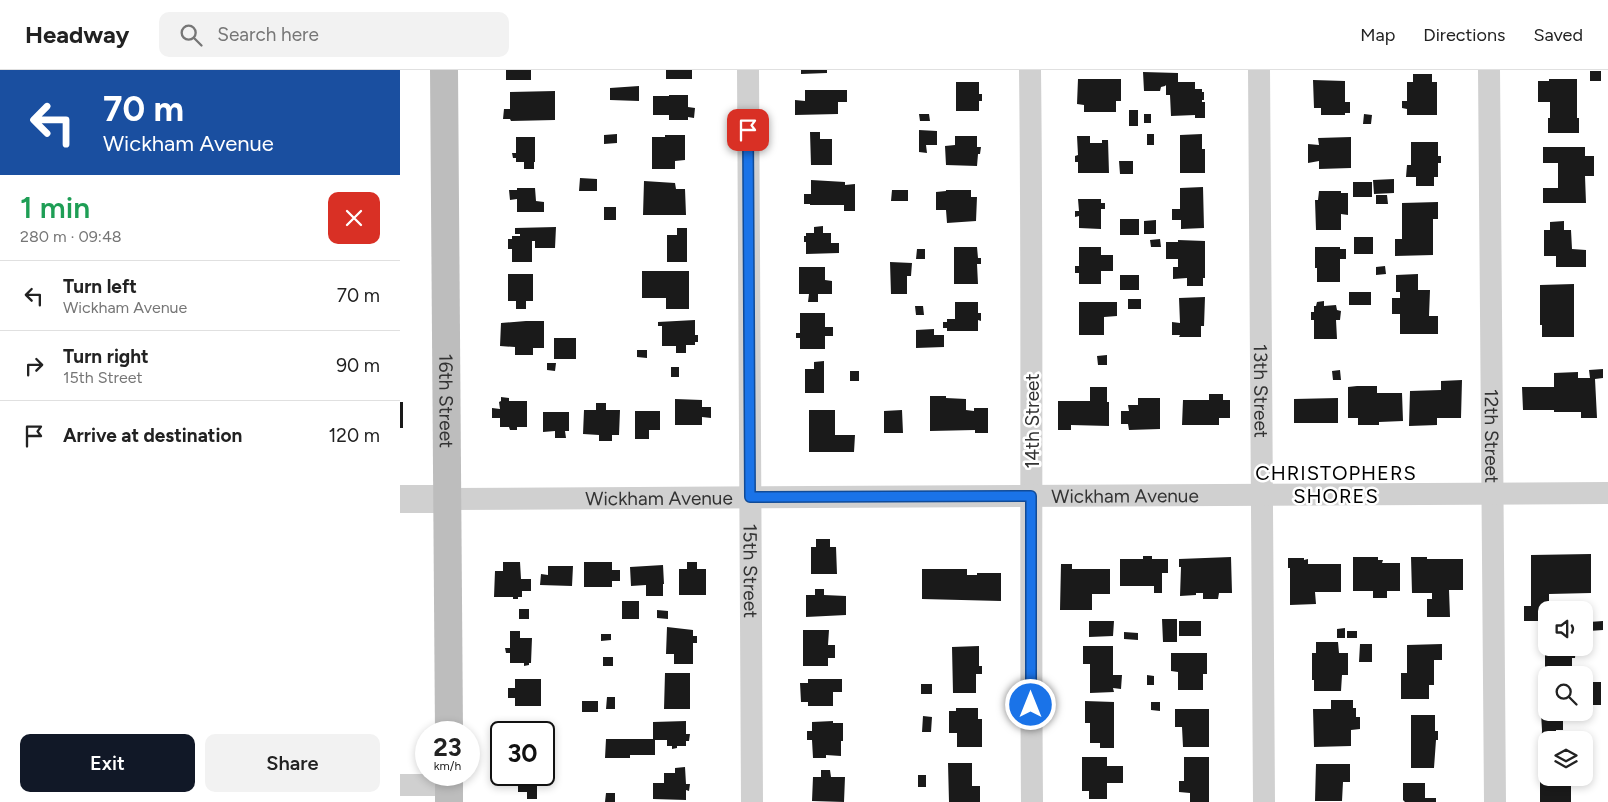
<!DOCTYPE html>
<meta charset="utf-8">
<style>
body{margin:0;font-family:Figtree,sans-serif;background:#f2f2f2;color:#222;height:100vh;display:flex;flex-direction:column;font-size:19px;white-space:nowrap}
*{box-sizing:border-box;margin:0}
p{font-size:16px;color:#767676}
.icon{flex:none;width:28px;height:28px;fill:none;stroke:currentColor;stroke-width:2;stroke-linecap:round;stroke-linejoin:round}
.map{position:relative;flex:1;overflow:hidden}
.side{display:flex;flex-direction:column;background:#fff;width:400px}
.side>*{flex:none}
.guide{background:#1a4fa0;color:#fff;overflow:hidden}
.tools{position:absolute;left:1138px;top:531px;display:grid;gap:10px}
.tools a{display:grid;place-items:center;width:55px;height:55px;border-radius:10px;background:#fff;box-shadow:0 2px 8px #0003;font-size:25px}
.speed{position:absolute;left:15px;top:651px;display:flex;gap:10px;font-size:25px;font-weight:700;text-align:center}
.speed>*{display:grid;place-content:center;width:65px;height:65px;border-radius:50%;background:#fff;box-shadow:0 2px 8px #0003;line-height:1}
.speed small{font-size:12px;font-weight:400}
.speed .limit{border:2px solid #111;border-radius:8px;background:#fff;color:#111}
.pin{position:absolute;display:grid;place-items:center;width:42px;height:42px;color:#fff;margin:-21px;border-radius:10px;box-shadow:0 2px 8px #0006}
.me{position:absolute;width:55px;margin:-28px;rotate:0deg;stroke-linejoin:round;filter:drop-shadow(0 0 4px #0008)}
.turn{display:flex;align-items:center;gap:18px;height:105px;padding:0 20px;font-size:22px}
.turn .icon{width:65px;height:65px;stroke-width:2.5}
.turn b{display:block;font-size:35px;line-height:42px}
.round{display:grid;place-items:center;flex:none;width:52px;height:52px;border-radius:10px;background:#f2f2f2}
.headline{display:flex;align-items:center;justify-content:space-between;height:85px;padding:0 20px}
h1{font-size:30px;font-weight:600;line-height:38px;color:#1e9e55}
.action{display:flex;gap:10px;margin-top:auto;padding:10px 20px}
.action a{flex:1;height:58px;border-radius:10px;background:#111827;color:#fff;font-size:20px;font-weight:600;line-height:58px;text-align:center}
.action a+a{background:#f2f2f2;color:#222}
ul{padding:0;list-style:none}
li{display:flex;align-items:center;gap:15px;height:70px;padding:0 20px;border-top:1px solid #e0e0e0}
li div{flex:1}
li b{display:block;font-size:19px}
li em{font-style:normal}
header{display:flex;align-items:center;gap:30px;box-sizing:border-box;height:70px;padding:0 25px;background:#fff;border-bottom:1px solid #e0e0e0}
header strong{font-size:24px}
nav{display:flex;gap:28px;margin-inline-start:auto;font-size:18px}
.search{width:350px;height:45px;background:#f2f2f2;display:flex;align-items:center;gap:12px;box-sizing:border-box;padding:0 18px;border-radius:10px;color:#767676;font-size:19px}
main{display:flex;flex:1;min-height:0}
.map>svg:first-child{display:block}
.building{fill:#1a1a1a}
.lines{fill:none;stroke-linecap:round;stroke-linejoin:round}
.minor{stroke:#d0d0d0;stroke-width:22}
.tertiary{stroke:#d0d0d0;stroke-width:28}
.secondary{stroke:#bdbdbd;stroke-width:28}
.route-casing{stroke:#114b97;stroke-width:12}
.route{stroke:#1a73e8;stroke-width:9}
.labels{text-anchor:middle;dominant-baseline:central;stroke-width:5;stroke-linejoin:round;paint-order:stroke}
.street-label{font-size:19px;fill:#333;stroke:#fff}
.neighbourhood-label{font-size:20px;letter-spacing:1px;fill:#000;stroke:#fff}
</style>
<header>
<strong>Headway</strong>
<div class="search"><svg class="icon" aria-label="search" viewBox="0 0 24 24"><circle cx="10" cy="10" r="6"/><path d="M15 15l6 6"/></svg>Search here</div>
<nav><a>Map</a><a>Directions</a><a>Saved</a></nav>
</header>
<main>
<section class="side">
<div class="guide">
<div class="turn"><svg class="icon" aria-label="left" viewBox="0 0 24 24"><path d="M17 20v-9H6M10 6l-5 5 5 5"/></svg><div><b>70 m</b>Wickham Avenue</div></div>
</div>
<div class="headline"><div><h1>1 min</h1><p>280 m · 09:48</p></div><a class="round" style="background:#d93025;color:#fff"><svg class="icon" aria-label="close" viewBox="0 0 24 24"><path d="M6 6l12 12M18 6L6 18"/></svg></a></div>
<ul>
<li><svg class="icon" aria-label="left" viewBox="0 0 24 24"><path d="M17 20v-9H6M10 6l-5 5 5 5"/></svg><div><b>Turn left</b><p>Wickham Avenue</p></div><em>70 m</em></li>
<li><svg class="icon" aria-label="right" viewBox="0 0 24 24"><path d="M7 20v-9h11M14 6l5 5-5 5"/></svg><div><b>Turn right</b><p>15th Street</p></div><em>90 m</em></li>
<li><svg class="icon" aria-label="arrive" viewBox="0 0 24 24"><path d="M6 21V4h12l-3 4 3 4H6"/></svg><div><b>Arrive at destination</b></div><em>120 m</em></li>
</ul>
<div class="action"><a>Exit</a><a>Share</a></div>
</section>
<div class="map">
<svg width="1208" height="732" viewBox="0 0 1208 732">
<rect width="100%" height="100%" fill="#fff"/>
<!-- building -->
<path class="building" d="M106,0H131V10H106Z
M266,0H292V9H266Z
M401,0H427V3L401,4Z
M1190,1H1201V11H1190Z
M743,2L778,3V12H795V19H802V22H804V30H802V32H805V48H795V45L771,46L770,25H766V15L765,16L761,17L760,21H744Z
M1013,4H1032V12H1037V45H1007V39L1002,38V31H1007V12H1013Z
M678,9H721V31H716V42H684V35L677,34Z
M1149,9H1177V48H1179V63H1148V48H1150V32H1138V11H1149Z
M913,10L945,11V32H950V43H945V45H921V38H914Z
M556,12H579V24H582V31H579V41H556Z
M239,16V31L210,30V18Z
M405,20H447V32H438V44L395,45V30L405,31Z
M155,21V50L111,51L110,49H103L104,39H110V22Z
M269,25H288V37L295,38L294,48L288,47V50H269V45H253V26H269Z
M729,40H738V56H729Z
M519,44H529L530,51H520Z
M744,44H751V53H744Z
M964,44L972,45L971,54H963Z
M519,60L537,61V75H526L527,83L519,82Z
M410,62H420V69H432V95H411Z
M217,64V73L204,74V65Z
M747,64H754V75H747Z
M802,64V79H805V103H780V65Z
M265,65H285V90L275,91V99H252V67H265Z
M555,66H577V77H581L580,84H578L577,96L546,95L545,76L555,75Z
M677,66H690V73H702V70H708L709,103H678V92H675V86L678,85Z
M116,67H135V92H134V99H124V92H116V88H113L112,83H116Z
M951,67V98L919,99V91L908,93V74L919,75L918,68Z
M1011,72H1038V86H1041V93H1038V107H1034V116H1016V107H1006L1007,95H1011Z
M1143,77H1185V86H1194V106H1185L1186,133H1143V118H1158V93H1143Z
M719,91H733V104H720Z
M180,108L197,109V121H179Z
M994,109V123L974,124L973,110Z
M411,110L445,112V115L455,114V141H444V135H410V134H404V124H411Z
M244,111L275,113L276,119H285L286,145H243Z
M953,112H972V127H953Z
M803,117L804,158L781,159V150H772V139H780V118Z
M117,118H135L136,131L144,132V142H117V129L110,130L109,120H117Z
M492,120H508V131H491Z
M546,120H571V127H577L576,151L547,153L546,140H536V122L546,121Z
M919,121H941V123H948V145L941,144V160H916L915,130H918Z
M976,125H987L988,134H976Z
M678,129H701V133H705V139H701V159L679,158V146L675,147V141H679Z
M1038,132V149H1033V185L995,186V169H1002V133Z
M204,137H216V150H204Z
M720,149H739V165H720Z
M756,150V164H744V151Z
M1164,151V160H1171L1172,179L1186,180V197H1156V186H1144V160H1150V152Z
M423,156V163H431V173H439V183L406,184V172H404V166H406V163H414V157Z
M156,157L155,178H135V171H132V192H112V179H108V169H112V166H120V164H115V158Z
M277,158H287V192H267V165H277Z
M954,167H973V184H954Z
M760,169L761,177H751L750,170Z
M778,170L805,171V208H803V216H787V208L773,209V197H778V189H766V172H778Z
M554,177H577L578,188H581V194H577L578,214H554Z
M679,177H701V185H713V201H701V214H679V203H675V196H679Z
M915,177H940V179H946V189H940V212H917V198H915Z
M517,179H525V189H516Z
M490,192L512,193L511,206H507V224H491Z
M985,196L986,204L976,205V197Z
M399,197H425V210L432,211V224H418V232H408L409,224H399Z
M242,201H289V239H266V228H242Z
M108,204H133V231H126V239H116V231H108Z
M1018,204V220H1030L1029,246H1038V264H1000V244H992V228H1000V222H996V205Z
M720,205H739V220H720Z
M1174,214V267H1142V255H1140V215Z
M949,222H971V235H949Z
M805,227L804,256H801V267H779L780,265H772V252L780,253L779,228Z
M728,229H741V239H728Z
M924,231V236L936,235L937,240L941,241L940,250H936L937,269H914V250H911V242H914V236H916L917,232Z
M555,232H578V243H581V251L578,250V261H547V258H543V252H547V249H555Z
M679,232H717V246L704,247V265H679Z
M515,236H523L524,245H516Z
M400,243H425V257H433V266H425V279H400V268H396V263H400Z
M295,250V265H298V272H295V275H286V283H276V276H262V256H258V252Z
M126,251H144V278H133V285H115V277L100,276L101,253Z
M534,259V265H544V277L516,278V260Z
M154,268H176V289H154Z
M237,280H247V288L237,287Z
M707,285V295H698L697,286Z
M424,291V323H405V299H414V292Z
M147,293H156L155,301L147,300Z
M271,297H279V307H271Z
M1203,299V308L1195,309L1197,348H1181V342H1154V340H1123L1122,317H1154V303L1178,302V308H1190L1189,300Z
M940,300L941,310H933L932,301Z
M450,301H459V311H450Z
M1062,310L1061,348H1037V355L1009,356L1010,321L1041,320V311Z
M957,316H977V323H1002L1003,351L979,352V355H958V348H948V317Z
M690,317H707V332H709V356L671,355V360H658V331H690Z
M809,324H823V330H830V348H819V355H782L783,330H809Z
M530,326H546V328L566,329V340L574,341V338H588V363H575V360L530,361Z
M101,327L109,328V331H127V357H117V360H110L109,357H100V348H92V338L100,339L99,332L101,331Z
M738,328H760V359L729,360L728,354H721V341H729L728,335H738Z
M938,328V353H894V329Z
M275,329L302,330V337H311V348L302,347V355H275Z
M0,332H3V358H0Z
M196,333H206V340H220L219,365H212V371H199V365L183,364L184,340H196Z
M409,340H435V365H455L454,382H409Z
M502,340L503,363H484V341Z
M235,341H260V360H249V369H235Z
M143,342H169V361H165L166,368H155V361L143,362Z
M416,469H430V477H436L437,504H411V477H416Z
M1191,484V523L1149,524V536H1152V540H1146V551H1124V536H1131V485Z
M743,486H752V489H768V503H762V523H754V516H720V489H743Z
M831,487L832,523H819L818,529H803V523H796V525L780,526L781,497H779V489Z
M953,487H978V490H983L982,493H1000V521H987V528H973V521H953Z
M1011,487H1027V489H1063V520H1049L1050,547H1027V529H1032V523H1012Z
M888,488H904V490L908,489V494H941V522H915L916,534L890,535V498H888Z
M103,492H120L121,509H131V521H122V527H118V529H113V527H94L95,501H103Z
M184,492H212V500H220V511H212V517H184Z
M287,492H297V499H306V525H279V499H287Z
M661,494H672V499H710V524H692V540H660Z
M263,495L264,514H263V526H246V515L231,516L230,497Z
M148,496H173L172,516L140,515L141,504L148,505Z
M522,499H567V505H577V503H601V531L522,529Z
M415,519H424V525L446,526V545L406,547V525H415Z
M222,531H239V549H222Z
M119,539H129V549H119Z
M257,540L268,541V549L257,548Z
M762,549H777V572H763Z
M689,551H714L713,566L689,567Z
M779,551H801V566H779Z
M1203,551V560L1189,561V552Z
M267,557L293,560V566H297V573H293V594H274V584H266Z
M945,558V568H937V559Z
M403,560H429L428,575H435V588H428V596H403Z
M110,561H120V568H132L131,593H129V595L124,596V593H110V583H106L105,578H110Z
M947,561H957V568H947Z
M724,562L738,563V570L724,569Z
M201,564H211V570L201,571Z
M916,572H938L939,583H948V605H942L941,621H914V610H912V583H916Z
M960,574H972V592H959Z
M1042,574V590H1034V615H1029V629H1001V603H1007V575Z
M579,576V596H582V604H576V623H553L552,577Z
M683,576H713V605H722L721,619L713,618L714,622L690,623V594H683Z
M1154,578H1176L1175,588H1172V605H1146V623H1142L1141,599H1145V585H1154Z
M771,583H807V604H803V620H778V602L771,601Z
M203,587H213V596H203Z
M265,603H290V639H264Z
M747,605L754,606V615H747Z
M115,609H141V636H115V628H108V618H115Z
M408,609H442V622H433V636H408V632H401L400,613H408Z
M1184,612H1201V635H1184Z
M521,614H532V624H521Z
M207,627H215V639H206Z
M931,630H953V638H956V647H960V659L951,660V676L914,677L913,639H931Z
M182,631H198V642H182Z
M685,631L714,632V678H700V673H690V653H685Z
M751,632H760V641L751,640Z
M556,638H578V649H582V677H557V663H549V641H556Z
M775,639H809V677H783L782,657H775Z
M1163,642V660H1156V665L1171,666V670H1146V698H1144V685H1141L1142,660L1141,643Z
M1011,645H1035V661H1038V670H1036L1034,698H1011Z
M523,646L532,647L531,662H522Z
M286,651V664H290L289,671H286V676H277V678L272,679V676H267V670H255V685H230V688H205L206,669H253V652Z
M433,651V653H443V671H441V686L426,685V688H413L412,670H407V661H412V652Z
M120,653H130V658H139V662H118V658H120Z
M682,687H707V696H723V713H707V729H689V721H682Z
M784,687H809V732H790V723L779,722V711H784Z
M548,693H572V716H580V732H549Z
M916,694H950V712H943L942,731H915Z
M285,697L286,714H290L289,721L286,720V730L253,729V713H264V703H275V698Z
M144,698H150V710H137V729H127V722H118V705H144Z
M421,700H430L431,707H445L444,732L412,731L413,707H421Z
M518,705H526V717H518Z
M1140,711H1171V732H1140Z
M1003,713H1025V728H1036V732H1005L1003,730Z
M206,723H215V732H205Z"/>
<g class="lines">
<!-- minor -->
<g class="minor">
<path id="s1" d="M348,0L352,732"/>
<path d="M630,0C633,244 630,488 632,732"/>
<path id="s2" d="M859,0L864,732"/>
<path id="s3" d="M1089,0L1095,732"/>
<path id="s4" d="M47,429L1208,423"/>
<path d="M0,715H49"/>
</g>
<!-- tertiary -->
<path class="tertiary" d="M0,429H47"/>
<!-- secondary -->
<g class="secondary">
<path id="s5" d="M44,0L49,662"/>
<path d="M49,705V732"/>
</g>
</g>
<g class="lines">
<defs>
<path id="route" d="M348,60L350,427L631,426V635"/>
</defs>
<!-- route casing -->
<use href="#route" class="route-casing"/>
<!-- route -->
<use href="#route" class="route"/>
</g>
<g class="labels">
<!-- street labels -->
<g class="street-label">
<text stroke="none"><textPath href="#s2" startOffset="321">13th Street</textPath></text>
<text stroke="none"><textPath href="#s5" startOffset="331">16th Street</textPath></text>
<text transform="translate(632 351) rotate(-90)">14th Street</text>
<text stroke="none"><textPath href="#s3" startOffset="366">12th Street</textPath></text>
<text stroke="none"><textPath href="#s4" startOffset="678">Wickham Avenue</textPath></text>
<text stroke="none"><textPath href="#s4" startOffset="212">Wickham Avenue</textPath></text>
<text stroke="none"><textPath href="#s1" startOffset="501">15th Street</textPath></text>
</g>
<!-- neighbourhood labels -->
<g class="neighbourhood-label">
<text x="936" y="403">CHRISTOPHERS<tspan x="936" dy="23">SHORES</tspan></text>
</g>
</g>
</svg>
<div class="tools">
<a><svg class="icon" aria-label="sound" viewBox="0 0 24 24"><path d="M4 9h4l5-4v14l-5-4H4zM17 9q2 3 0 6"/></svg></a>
<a><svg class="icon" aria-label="search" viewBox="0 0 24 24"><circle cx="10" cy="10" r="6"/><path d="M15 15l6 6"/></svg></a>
<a><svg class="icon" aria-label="layers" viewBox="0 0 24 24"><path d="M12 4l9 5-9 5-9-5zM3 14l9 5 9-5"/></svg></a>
</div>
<div class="speed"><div>23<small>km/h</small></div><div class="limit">30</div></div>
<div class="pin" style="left:348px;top:60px;background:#d93025"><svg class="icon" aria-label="arrive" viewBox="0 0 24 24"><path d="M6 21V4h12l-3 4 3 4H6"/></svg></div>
<svg class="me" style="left:631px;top:635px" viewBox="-20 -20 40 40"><circle r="17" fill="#1a73e8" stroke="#fff" stroke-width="3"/><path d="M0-11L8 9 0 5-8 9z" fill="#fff"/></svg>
</div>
</main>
